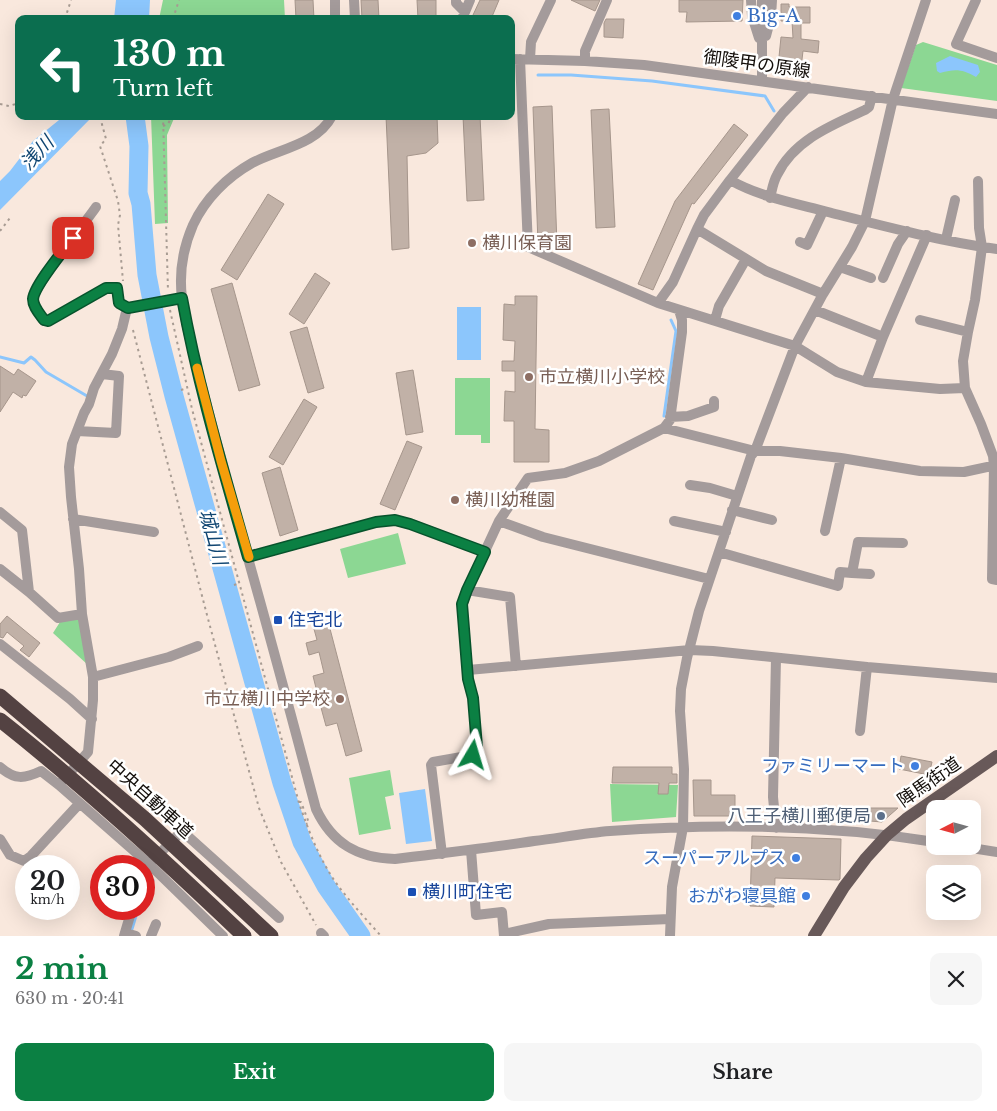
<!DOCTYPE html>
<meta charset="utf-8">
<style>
body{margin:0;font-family:"Libre Baskerville","Noto Sans JP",serif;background:#f6f6f6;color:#202124;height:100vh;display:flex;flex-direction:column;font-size:19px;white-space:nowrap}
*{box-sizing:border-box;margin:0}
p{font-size:16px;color:#757577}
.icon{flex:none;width:28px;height:28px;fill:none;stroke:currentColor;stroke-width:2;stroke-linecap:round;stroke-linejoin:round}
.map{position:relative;height:936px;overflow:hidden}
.sheet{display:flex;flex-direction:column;background:#fff;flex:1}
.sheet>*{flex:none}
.top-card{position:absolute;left:15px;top:15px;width:500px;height:105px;border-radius:10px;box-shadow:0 5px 20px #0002;background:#0b6e4f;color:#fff;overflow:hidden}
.needle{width:32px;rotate:264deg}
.tools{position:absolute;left:926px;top:800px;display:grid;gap:10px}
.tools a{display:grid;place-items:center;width:55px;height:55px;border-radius:10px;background:#fff;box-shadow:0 5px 20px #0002;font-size:25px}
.speed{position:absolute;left:15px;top:855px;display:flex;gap:10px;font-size:25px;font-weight:700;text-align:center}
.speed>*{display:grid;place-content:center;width:65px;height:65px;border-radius:50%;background:#fff;box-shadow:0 5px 20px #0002;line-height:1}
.speed small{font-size:12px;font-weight:400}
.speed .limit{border:8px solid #d22;background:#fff;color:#111}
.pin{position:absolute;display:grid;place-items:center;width:42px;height:42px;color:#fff;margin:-21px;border-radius:10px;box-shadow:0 2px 8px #0006}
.me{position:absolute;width:55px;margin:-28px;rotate:7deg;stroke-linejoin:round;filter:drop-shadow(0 0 4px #0008)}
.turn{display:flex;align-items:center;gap:18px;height:105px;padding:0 15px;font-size:22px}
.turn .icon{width:65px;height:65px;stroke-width:2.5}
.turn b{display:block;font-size:35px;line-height:42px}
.round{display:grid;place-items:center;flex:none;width:52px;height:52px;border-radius:10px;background:#f6f6f6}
.summary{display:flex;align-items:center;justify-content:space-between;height:85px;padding:0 15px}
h1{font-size:30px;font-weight:700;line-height:38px;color:#0b8043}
.button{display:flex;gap:10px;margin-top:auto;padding:10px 15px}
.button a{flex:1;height:58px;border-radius:10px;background:#0b8043;color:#fff;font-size:20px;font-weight:700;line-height:58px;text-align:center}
.button a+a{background:#f6f6f6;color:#202124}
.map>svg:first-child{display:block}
.green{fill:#8cd793}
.water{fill:#8cc6fc}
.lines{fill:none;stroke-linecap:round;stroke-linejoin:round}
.stream{stroke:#8cc6fc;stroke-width:3}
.river{stroke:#8cc6fc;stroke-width:19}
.building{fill:#c1b1a7;stroke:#a6968c}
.path{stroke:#a89c93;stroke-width:2;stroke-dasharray:2.5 4;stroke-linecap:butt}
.minor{stroke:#a49b9b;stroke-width:10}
.major{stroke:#685959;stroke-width:12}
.highway{stroke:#534242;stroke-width:15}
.route-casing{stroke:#07532c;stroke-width:12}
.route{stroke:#0b8043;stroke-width:9}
.slow{stroke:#f59e0b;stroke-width:9}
.shop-dot{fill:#3f7fe0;stroke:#fff;stroke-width:2}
.education-dot{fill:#8d6e63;stroke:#fff;stroke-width:2}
.transit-dot{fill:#1a4fb4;stroke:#fff;stroke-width:2}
.service-dot{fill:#5c6f8a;stroke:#fff;stroke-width:2}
.labels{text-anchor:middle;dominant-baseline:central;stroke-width:5;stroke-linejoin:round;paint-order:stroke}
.shop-label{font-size:18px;fill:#366cbe;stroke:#fff;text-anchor:end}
.street-label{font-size:18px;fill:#130e0a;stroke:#fff}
.education-label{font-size:18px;fill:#785e54;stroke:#fff;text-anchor:start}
.transit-label{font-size:18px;fill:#164399;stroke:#fff;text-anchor:start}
.service-label{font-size:18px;fill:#4e5e75;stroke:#fff;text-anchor:end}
.water-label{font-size:19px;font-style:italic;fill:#104672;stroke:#fff}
</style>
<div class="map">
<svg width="997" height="936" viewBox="0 0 997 936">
<rect width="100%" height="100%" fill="#f9e8dd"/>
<!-- green -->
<path class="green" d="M163,0H284L285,19H159Z
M923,42L997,65V101L901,88L916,45Z
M151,116H175L167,135L168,223L155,224Z
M455,378H490V443H481V435H455Z
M398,533L406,564L348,578L340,549Z
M79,617L88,665L53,633L60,622Z
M390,770L394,795L385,797L391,829L359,835L349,778Z
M610,784L678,785L676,817L612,822Z"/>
<!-- water -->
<path class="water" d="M116,0H150L149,19H114Z
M950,56L978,65L980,72L976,77C961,69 956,69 940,73L937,71L936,63Z
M64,116H93L0,210V181L10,171L33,141Z
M457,307H481V360H457Z
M425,789L432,841L406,844L399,793Z"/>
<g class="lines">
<!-- stream -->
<path class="stream" d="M538,75H571L652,81L765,96L774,111
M0,357L24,363L31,357L35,360L46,372L87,396
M664,416L676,331L671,320
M144,897L153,880
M132,929L138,909"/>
<!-- river -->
<path class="river" d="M135,116L139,146L138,193L141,204L147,275L159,337L174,396L282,783L302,842L326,886L361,936"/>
</g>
<!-- building -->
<path class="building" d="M295,0H313L314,19H296Z
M361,0H378L379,19H362Z
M417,0H436V18L418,19Z
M480,0H499L491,19H482L473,15Z
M571,0H600L595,11Z
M679,0H743L742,21L686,22L687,12H679Z
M781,4H789V7H810V23H801V39L819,41L818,53L803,51L801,68L785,67L779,57L781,37L793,38L792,21H781Z
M606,19H624L623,38L604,37V23Z
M552,106L557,245H542L538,244L533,107Z
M609,109L615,227L596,228L591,110Z
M386,116H437L438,143L426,153L407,156L409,248L392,250Z
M463,116H480L484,200L467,201Z
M734,124L748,135L694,204L692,203L653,290L638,284L675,201Z
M268,194L284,204L237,280L221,270Z
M315,273L330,283L304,324L289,314Z
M232,283L260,385L239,391L211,289Z
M515,296H537L535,429L549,430V462H514V421H504L505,391L515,392V371H502V361H514L515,341L503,340L504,304L515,305Z
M307,327L324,388L308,393L290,332Z
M0,366L14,375L18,369L36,381L26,396L23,395L22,398L13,392L0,412Z
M413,370L423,432L406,435L396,373Z
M304,399L317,407L283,465L269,457Z
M407,441L422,447L395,510L380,504Z
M280,467L298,530L280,536L262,473Z
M7,616L40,643L29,657L20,650L24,646L7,632L3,638L0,637V624Z
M329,625L362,751L346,756L337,723L326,726L320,704L313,676L324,673L319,652L309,655L306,643L317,640L314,629Z
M901,756L932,762L929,775L899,769Z
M613,767H672V774H677V783H669L668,794H658L659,783H612Z
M693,780H711V795H735V816H694Z
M870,808H898L882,822L870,821Z
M752,836L841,839L840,879L839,880L775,878L774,907L750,906Z"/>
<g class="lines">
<!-- path -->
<path class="path" d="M65,19L71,0
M173,19L179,0
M0,104L9,106L19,103
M163,116L168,291
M100,117L106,139L100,146L118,201L120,215L118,225L123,281
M163,126L168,124L172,116
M0,231L10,218
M170,310L192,409L299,803C308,829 318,856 334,880C348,900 365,918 381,936
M133,330L207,615L259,808L281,862L316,925
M181,390L187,388
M234,585L240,583
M299,802H301L309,823L306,824"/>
<!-- minor -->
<path class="minor" d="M335,0V19
M354,0L355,19
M456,0V3L465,12
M751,0L752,16L759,38
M976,0L956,44L997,58
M462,19L470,0
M766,36L771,17L772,0
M511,59L585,61L644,65L997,114
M520,59L528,247L658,303L795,346L837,372L866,382L940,389L965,388
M530,59L531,42L551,0
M585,61V51L607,0
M762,81V0
M332,116C317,145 278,149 252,163C227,177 205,199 193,225C183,248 179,274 182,298C185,325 193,352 200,379C212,425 224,470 236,516C264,613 290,711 316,809C332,843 357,858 395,859C442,853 488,848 534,841C559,838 585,833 610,831C718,823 828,825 935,842
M730,180C760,197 794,203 828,212C883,226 940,241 997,249
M978,181L979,228L982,247L975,300L968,332L963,361L965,388L981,424L993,456L994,466L992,579L997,580
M770,198C772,190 773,182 777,175C794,140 832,125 865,110L869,107L872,96
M96,207C86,222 33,287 33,300C33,307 40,315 44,321H47L106,288H117C118,297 118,305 127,308
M697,229L766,271L823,294
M946,239L955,200
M800,242L807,245L823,211
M840,267L871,278
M883,278L898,244L907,231
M658,303L673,282L697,229L704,215L730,180L783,113L808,87
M815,310L883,337L866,382
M715,320L719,306L746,259
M920,320L968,332
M883,337L927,235
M670,417L688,416L714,407V401
M664,428L755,451H780L841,458L920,471L964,472L997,465
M77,431L116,433L119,376L102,374
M690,485L710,488L737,496
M732,510L772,520
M0,512L22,530L29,592L58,618L82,614
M73,519L154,532
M499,521L543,537L709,579
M674,521L726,532
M825,531L841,458
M719,552L838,586L840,572L852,573L858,542L903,543
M248,557L376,522L395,520L411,524L485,552
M0,569L29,592
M852,573L870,574
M467,590L510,597L516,666
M0,644L70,699L92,719
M468,670L690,650L713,651L867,667L997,678
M93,677L169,657L198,646
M860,731L867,667
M0,767C15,780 24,779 41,771L59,785L149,864L144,886
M59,785L88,752L93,700V677L82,614L79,569L71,497L69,467L72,444L84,413L89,404L94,388L112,354L122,329L127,308L182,298
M776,828L773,797L776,658
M0,839L10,855L24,861L31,856L79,804
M959,846L997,852
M471,850L476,915L502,912L504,936
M442,854L431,765L433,762L473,755L477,747L473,698L468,679L462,604L467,590L499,521L528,478L565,473L599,461L664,428L670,420L682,332V320L679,310
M126,933L136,936
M321,933L324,936
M504,934L549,924L670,919
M124,936L132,909
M151,936L156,924
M223,936L149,864L182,831L279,918
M670,936L672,887L683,827L684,769L680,711L681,689L687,658L699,611L751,456L755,451L795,346L823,294L852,247L865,221L893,99L926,0"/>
<!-- major -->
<path class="major" d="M814,936L844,887L866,858L887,835L906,819L997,756"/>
<!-- highway -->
<path class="highway" d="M0,696L145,819L271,936
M0,720C85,787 165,861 244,936"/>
</g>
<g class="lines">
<defs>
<path id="route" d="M73,238C64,250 34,286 33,299C33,307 40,314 44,320L48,321L106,288H117L119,303L128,308L182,298C198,386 224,472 248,557L376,522L395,520L410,524L485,552L467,590L462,604L468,679L473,698L477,747L473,755"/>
</defs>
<!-- route casing -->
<use href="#route" class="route-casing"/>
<!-- route -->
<use href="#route" class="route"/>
<!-- slow -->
<path class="slow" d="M197,368L221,461L249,557"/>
</g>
<!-- markers -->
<g class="shop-dot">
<circle cx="737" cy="16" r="5"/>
<circle cx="915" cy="766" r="5"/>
<circle cx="796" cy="858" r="5"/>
<circle cx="806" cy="896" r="5"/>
</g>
<g class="education-dot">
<circle cx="472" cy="243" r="5"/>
<circle cx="529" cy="377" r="5"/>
<circle cx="455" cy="500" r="5"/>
<circle cx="340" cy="699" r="5"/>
</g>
<g class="transit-dot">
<rect x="273" y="615" width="10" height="10" rx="2.5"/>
<rect x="407" y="887" width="10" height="10" rx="2.5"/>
</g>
<circle class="service-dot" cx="881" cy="816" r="5"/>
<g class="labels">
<!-- shop labels -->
<g class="shop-label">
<text x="747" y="16" text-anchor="start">Big-A</text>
<text x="905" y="766">ファミリーマート</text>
<text x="786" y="858">スーパーアルプス</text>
<text x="796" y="896">おがわ寝具館</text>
</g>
<!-- street labels -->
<g class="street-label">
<text transform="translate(757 64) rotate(8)">御陵甲の原線</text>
<text transform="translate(929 782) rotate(-35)">陣馬街道</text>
<text transform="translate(150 799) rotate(42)">中央自動車道</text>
</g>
<!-- education labels -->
<g class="education-label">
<text x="482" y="243">横川保育園</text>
<text x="539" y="377">市立横川小学校</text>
<text x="465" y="500">横川幼稚園</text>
<text x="330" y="699" text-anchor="end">市立横川中学校</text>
</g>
<!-- transit labels -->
<g class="transit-label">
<text x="288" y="620">住宅北</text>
<text x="422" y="892">横川町住宅</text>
</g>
<!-- service labels -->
<g class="service-label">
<text x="871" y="816">八王子横川郵便局</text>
</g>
<!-- water labels -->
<g class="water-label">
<text transform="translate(37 153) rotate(-47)">浅川</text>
<text transform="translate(213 537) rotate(74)">城山川</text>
</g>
</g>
</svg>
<div class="tools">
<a><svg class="needle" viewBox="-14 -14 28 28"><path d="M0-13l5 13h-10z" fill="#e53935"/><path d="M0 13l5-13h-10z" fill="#757577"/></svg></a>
<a><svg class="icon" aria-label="layers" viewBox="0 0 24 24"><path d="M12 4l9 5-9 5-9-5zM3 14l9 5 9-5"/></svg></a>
</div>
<div class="speed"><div>20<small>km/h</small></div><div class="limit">30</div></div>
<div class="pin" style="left:73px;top:238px;background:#d93025"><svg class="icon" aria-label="arrive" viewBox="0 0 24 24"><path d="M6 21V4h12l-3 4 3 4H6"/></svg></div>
<svg class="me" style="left:473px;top:755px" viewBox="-20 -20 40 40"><path d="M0-17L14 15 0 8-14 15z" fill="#0b8043" stroke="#fff" stroke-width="4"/></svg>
<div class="top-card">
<div class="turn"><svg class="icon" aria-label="left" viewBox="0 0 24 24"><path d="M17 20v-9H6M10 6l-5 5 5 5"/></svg><div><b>130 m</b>Turn left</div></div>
</div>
</div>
<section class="sheet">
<div class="summary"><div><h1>2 min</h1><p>630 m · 20:41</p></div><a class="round"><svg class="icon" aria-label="close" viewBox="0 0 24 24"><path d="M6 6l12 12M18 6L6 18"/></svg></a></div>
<div class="button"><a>Exit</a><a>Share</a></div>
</section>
